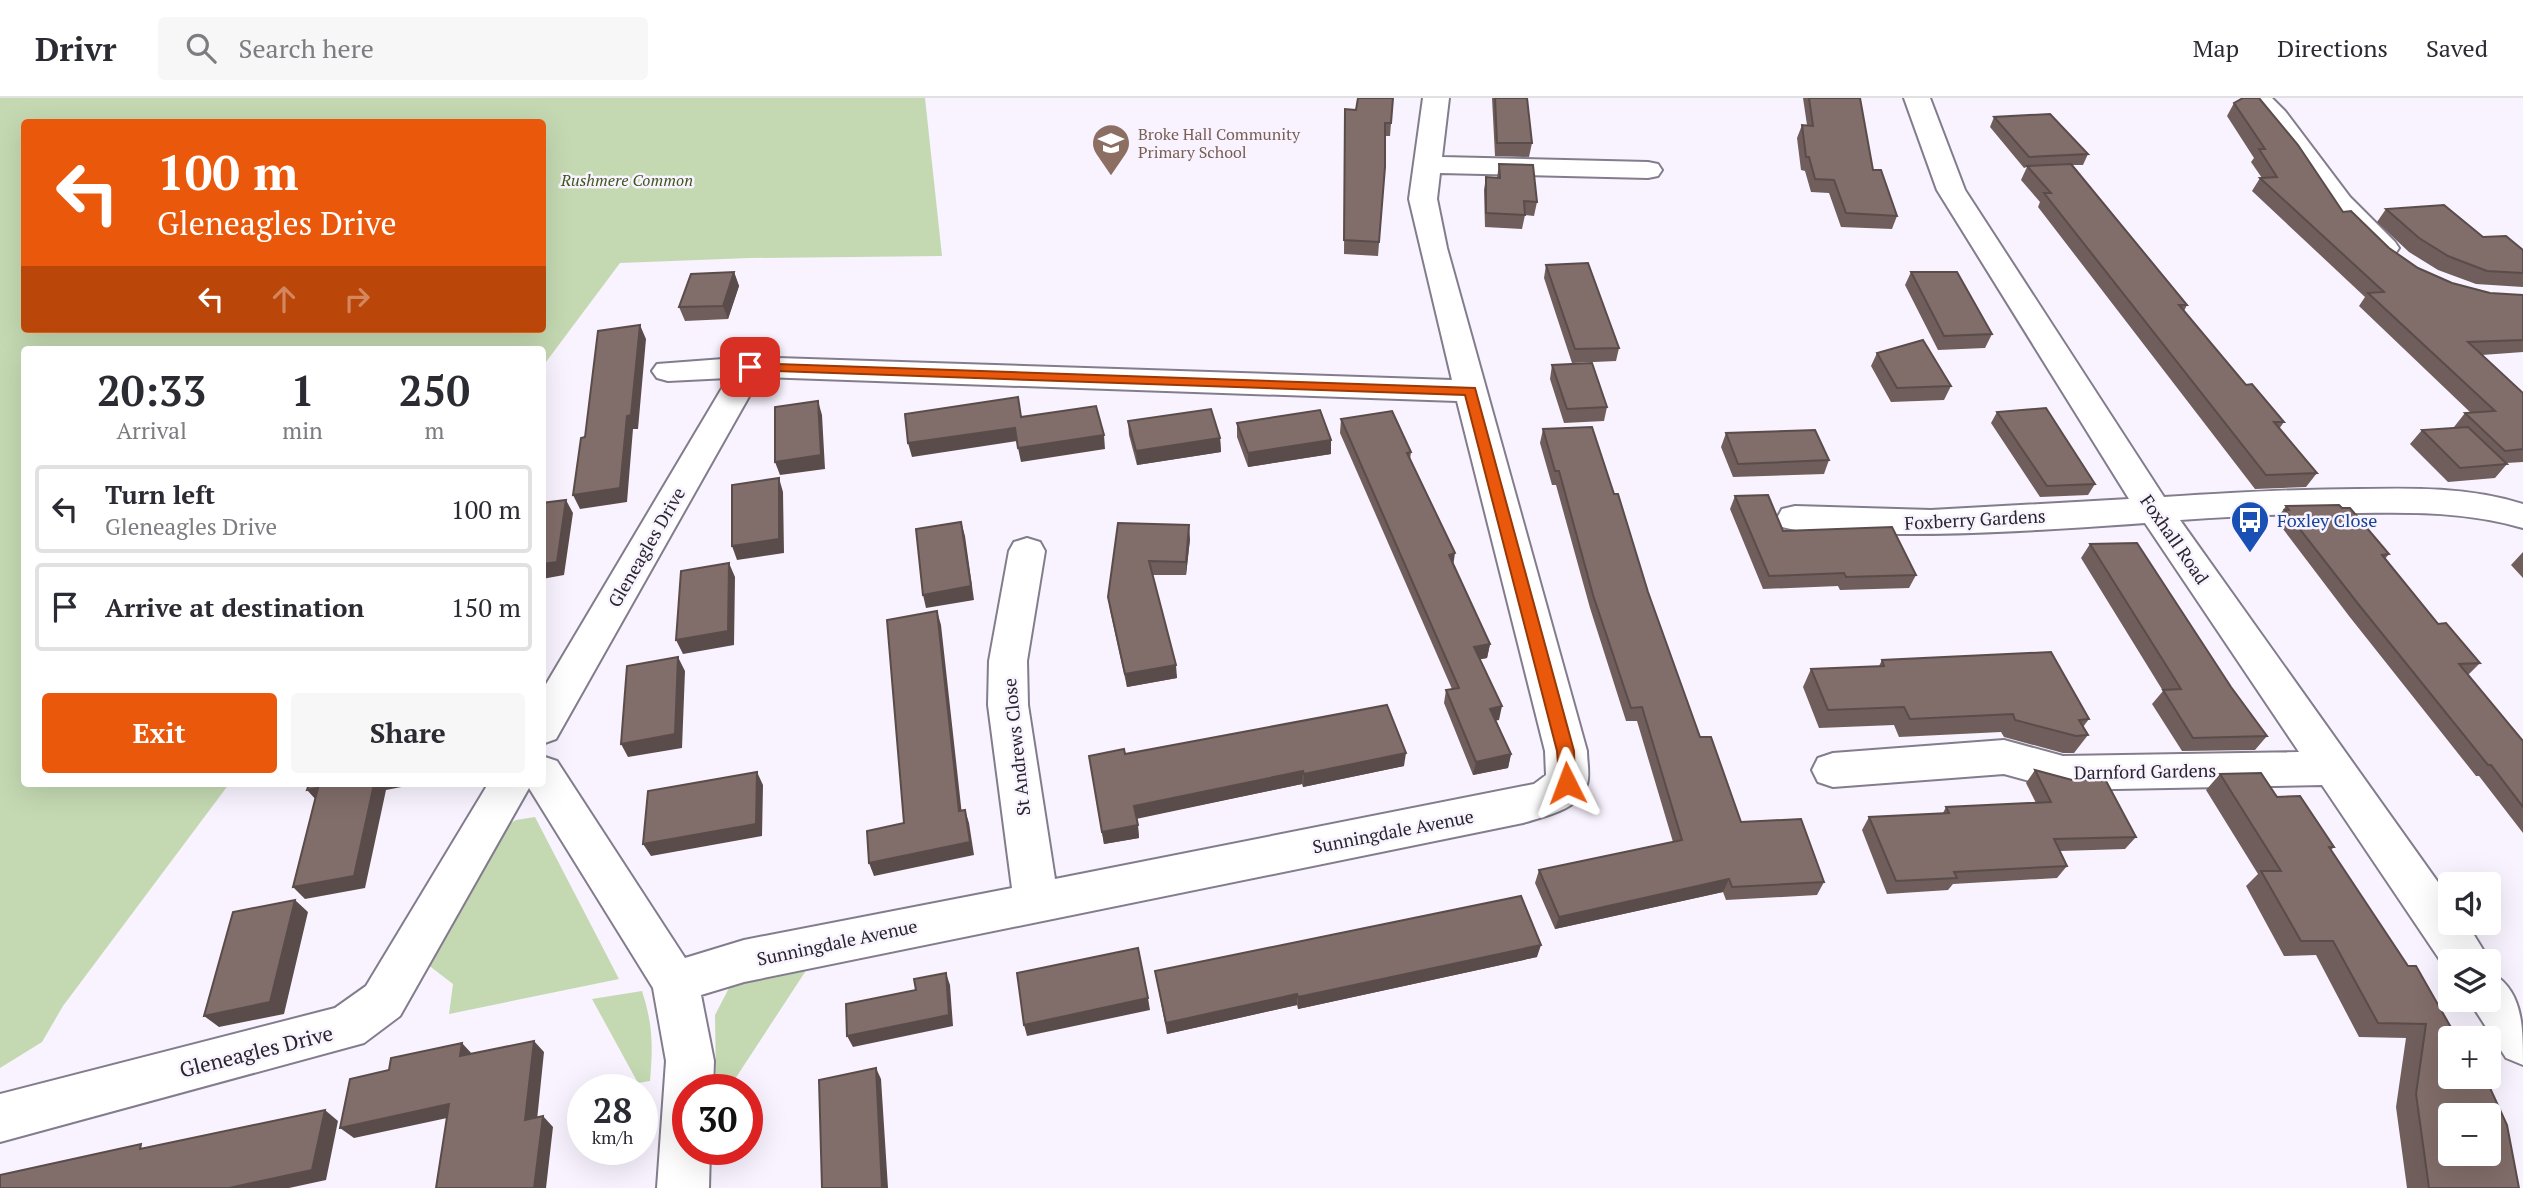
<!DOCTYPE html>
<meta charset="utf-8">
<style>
body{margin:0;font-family:"PT Serif",serif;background:#f7f7f7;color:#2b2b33;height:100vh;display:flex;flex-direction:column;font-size:26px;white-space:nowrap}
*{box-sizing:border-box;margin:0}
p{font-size:23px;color:#7c7c81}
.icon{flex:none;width:38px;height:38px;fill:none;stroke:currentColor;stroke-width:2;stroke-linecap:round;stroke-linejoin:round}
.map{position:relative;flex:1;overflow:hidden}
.details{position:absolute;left:21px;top:248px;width:525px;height:441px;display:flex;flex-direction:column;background:#fff;border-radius:7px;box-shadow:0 7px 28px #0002}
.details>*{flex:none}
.top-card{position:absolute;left:21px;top:21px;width:525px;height:214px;border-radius:7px;box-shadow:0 7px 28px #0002;background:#ea580c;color:#fff;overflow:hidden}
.fabs{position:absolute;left:2438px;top:774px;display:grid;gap:14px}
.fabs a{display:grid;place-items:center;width:63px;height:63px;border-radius:7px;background:#fff;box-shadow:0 7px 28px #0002;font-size:35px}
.speed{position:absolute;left:567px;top:976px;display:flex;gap:14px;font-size:35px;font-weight:700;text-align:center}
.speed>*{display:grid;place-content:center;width:91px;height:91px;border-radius:50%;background:#fff;box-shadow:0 7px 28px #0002;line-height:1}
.speed small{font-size:18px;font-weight:400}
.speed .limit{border:10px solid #d22;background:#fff;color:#111}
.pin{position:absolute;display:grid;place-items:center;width:60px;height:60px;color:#fff;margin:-30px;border-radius:14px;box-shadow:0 4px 10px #0006}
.me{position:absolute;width:77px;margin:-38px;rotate:357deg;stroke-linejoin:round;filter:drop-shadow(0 0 5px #0008)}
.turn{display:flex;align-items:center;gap:24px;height:147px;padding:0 21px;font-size:32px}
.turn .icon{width:91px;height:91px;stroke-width:2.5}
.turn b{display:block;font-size:49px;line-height:60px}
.lanes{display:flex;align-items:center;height:66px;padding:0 21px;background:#0003;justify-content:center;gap:35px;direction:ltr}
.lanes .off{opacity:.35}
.eta{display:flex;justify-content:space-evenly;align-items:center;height:119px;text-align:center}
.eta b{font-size:42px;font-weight:800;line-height:49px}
.button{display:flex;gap:14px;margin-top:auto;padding:14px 21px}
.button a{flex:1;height:80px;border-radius:7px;background:#ea580c;color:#fff;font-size:28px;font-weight:800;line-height:80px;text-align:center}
.button a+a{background:#f7f7f7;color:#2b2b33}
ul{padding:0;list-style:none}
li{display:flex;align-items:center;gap:21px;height:88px;margin:0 14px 10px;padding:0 7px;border:4px solid #e1e1e2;border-radius:7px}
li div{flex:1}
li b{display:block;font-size:26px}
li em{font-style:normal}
header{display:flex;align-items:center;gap:42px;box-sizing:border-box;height:98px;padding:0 35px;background:#fff;border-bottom:2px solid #e1e1e2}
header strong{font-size:33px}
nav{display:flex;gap:38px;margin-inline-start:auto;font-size:24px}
.search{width:490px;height:63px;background:#f7f7f7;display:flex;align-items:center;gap:18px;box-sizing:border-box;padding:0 24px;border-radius:7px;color:#7c7c81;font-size:26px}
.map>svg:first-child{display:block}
.green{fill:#c4d9b2;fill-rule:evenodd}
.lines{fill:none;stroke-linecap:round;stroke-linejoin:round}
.minor-casing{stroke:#837c8d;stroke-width:4}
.minor{fill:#fff;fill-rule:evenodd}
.wall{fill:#6f5e5b}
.shaded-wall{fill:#5a4c4a}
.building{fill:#816d6a;stroke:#5a4c4a;stroke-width:2;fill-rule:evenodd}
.route{fill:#ea580c;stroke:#983908;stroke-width:2}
.labels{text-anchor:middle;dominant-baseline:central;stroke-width:5;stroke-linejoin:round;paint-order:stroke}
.far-education-label{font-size:16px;fill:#785e54;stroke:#f8f3fe;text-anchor:start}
.far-park-label{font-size:16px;font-style:italic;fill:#3c581a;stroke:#f8f3fe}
.street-label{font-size:18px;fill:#28252c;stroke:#f8f3fe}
.transit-label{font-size:18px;fill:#164399;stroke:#f8f3fe;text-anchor:start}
.near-street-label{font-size:21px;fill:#28252c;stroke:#f8f3fe}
</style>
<header>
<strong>Drivr</strong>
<div class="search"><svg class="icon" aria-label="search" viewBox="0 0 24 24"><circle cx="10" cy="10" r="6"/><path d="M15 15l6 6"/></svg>Search here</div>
<nav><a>Map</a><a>Directions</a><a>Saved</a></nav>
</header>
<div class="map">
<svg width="2523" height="1090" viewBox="0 0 2523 1090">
<rect width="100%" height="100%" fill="#f8f3fe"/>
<!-- green -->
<path class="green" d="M0,0H925L942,158L750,160L620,165L543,268L542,252H24V686H229L63,908L42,944L0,970ZM24,24H542V231H24Z
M535,719L619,881L449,916L453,886L423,863L497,732L516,722Z
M807,871L735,981L716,984L715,917L729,890L751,875Z
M642,893C653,927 653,948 650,983L638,985L592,901Z"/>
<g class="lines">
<defs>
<path id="minor" d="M1423,0H1449L1442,59L1648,64L1658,66L1662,72L1658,78L1648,80L1440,75L1437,101L1447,150L1587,653C1587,663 1590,677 1587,686C1580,712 1545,718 1523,725L744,884L701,897L714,963L713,992H688V1052H710L709,1090H657L666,963L653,890L529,690L400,918L364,945L0,1044V996L335,910L366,888L488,686H542V658L557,663L685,860L744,842L1012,790L988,607L989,563L1009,453L1014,444L1027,440L1040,444L1045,453L1027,563L1028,607L1055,781L1534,686L1546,677L1545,653L1457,303L760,279L556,641L542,646V593L728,280L668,283L657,280L652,273L657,266L750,259L1452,282L1409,101Z
M1904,0H1930L1965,92L2164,399C2228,395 2293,391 2358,391C2414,390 2468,389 2523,406V430C2468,414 2415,414 2358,415C2298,415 2239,418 2180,422L2450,801V824H2466L2490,863L2488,866V863H2450V877L2322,687L2063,692L2004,676L1833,689L1818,684L1812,672L1818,660L1833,655L2004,642L2063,658L2299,654L2145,425C2059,431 1974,437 1889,436C1854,436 1815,438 1782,429L1777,420L1782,411L1795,408L1931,412L2129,401L1937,92Z
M2245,0H2272L2285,13L2350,99L2395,144L2399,150L2395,156L2385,159L2375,156L2330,111L2267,23Z
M2488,873C2523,890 2523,927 2523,967L2506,960L2468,901H2488Z"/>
</defs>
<!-- minor casing -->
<use href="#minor" class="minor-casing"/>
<!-- minor -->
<use href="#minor" class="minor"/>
</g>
<!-- wall -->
<path class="wall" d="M1393,0L1390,38H1385V69L1378,158L1344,156L1345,11L1356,12Z
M1492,0H1527L1532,45L1529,59L1495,58Z
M1803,0H1860L1873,72L1897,118L1892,131L1841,129L1829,95L1811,94L1805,73L1801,72L1797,40L1802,27H1807Z
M2234,5L2343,114L2389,150L2418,170L2452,185L2490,195L2523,197V254L2482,257L2523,295V364L2506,365L2507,366L2495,380L2448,384L2410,346L2422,332L2455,330L2454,329L2465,315H2471L2359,208L2365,199L2252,93L2260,80H2262L2251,64L2254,60L2227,18Z
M1994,19L2088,56L2083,67H2072L2187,207L2184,213L2246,287L2284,324L2279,331L2317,375L2306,389L2255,391L2038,109L2040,104L2021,82L2027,69L2024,70L1990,29Z
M1499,66L1537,104L1534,118L1525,117L1522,131L1485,129L1484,92L1486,79L1497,80Z
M2386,111L2523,152V189L2476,186L2438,172L2409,154L2377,124Z
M1546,167L1619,250L1616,263L1572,265L1544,180Z
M734,174L739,188L728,221L685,223L679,209Z
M1911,174L1992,236L1985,250L1938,252L1905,187Z
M1877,255L1951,288L1944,302L1891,304L1871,268Z
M1552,267L1607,309L1604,323L1564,325L1550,281Z
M1997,314L2095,386L2088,397L2040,399L1991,325Z
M1341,321L1411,354L1410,362L1453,467L1490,546L1487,560L1480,561L1499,622H1496L1511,656L1508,670L1473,677L1444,605L1446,592L1452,591L1340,335Z
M1128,323L1220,340L1221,354L1137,367L1129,337Z
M1237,325L1331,356L1248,369L1237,339Z
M1543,331L1648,494L1700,639L1741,724L1824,784L1817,797L1726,802L1723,794L1555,831L1535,785L1539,772L1673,744L1637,623H1626L1590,510L1556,387H1552L1540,345Z
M1726,335L1829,362L1824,376L1733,379L1721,349Z
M1735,398L1783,433L1916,477L1909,490L1840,492L1838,488L1763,491L1730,411Z
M2286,408L2389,456L2385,461L2438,526L2480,565L2469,576H2467L2523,643V735L2479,678H2476L2349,518L2277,423L2279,421L2278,419Z
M1118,425L1190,441L1186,477H1153L1177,580L1127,589L1110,512L1108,499Z
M2090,446L2267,638L2255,652L2182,653L2152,606L2163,593L2081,460Z
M2523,454V480L2511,467Z
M1882,562L2089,621L2083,629L2088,637L2074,655H2063L2004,639L2001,634L1899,639L1894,627L1819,630L1803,589L1811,571L1879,568Z
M1125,656L1404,668L1303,689L1302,686L1137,720L1139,740L1104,746L1089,658Z
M2035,672L2136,739L2125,751L2060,753L2067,768L2057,780L1953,786L1948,792L1887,796L1862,732L1869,719L1943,715L1946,709L2036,705L2026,685Z
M2220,676L2277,699L2334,749L2331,752L2519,1090H2407L2396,1009L2406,940L2359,939L2316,857L2284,858L2246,788L2258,776L2206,692Z
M1537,859L1298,911L1297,907L1167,936L1155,873Z"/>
<!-- shaded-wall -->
<path class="shaded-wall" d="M734,174L739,188L728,221L723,208Z
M640,227L646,241L638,331H633L627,404L580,411L573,397L627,318Z
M818,303L822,317L825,371L780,377L775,364Z
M1015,330L1017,343L912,359L908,345Z
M1104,337L1105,351L1021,364L1018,350Z
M1220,340L1221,354L1137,367L1136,353Z
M1331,342V356L1248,369V355Z
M779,380L783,394L784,455L737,462L732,448Z
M566,402L573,415L564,477L542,481V466Z
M961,424L965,438L974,502L926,510L923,497Z
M1189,427L1190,441L1186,477V464Z
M1455,455L1453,469L1449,457Z
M729,465L735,479L734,547L683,556L676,542Z
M937,513L941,527L963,726L959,713Z
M1490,546L1487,560L1472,563L1474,549Z
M678,559L685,573L682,650L628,659L621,646Z
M1176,567L1177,580L1127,589L1125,576Z
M1502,608L1499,622L1488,624L1490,611Z
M1406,655L1404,668L1303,689L1304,676Z
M1511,656L1508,670L1473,677L1476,664Z
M1303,673L1302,686L1136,721L1134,708Z
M757,674L763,687L762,738L651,758L643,746Z
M374,686H417L386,692L365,790L305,801L293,789Z
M318,690V704L307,692Z
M965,712L969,725L974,757L874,778L869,765Z
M1138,727L1139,740L1104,746L1102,734Z
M1729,781L1723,794L1555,831L1559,819Z
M295,802L308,814L284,916L219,929L204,918Z
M1541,847L1537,859L1298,911V899Z
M946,875L950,887L953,928L853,949L847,938Z
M1297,896V907L1167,936L1166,925Z
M1148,900L1150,912L1027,938L1024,927Z
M534,943L544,954L536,1032L525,1022Z
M462,945L473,957L460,958Z
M876,970L881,981L888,1090H882Z
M449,1006L461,1017L354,1040L340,1030Z
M325,1012L338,1023L326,1082L289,1090H229Z
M543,1018L553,1029L546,1090H534Z"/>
<!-- building -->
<path class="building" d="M1358,0H1393L1391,25H1385V69L1379,144L1344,142L1345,11L1356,12Z
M1495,0H1527L1532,45H1497Z
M1809,0H1860L1873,72H1881L1897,118L1846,115L1834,82L1815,81L1809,59H1806L1802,27L1813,28Z
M2243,0H2259L2298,47L2343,114L2351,113L2389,150L2418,170L2452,185L2490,195L2523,197V242L2468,244L2523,295V351L2505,353L2465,315L2495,313L2368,195L2384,194L2260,80L2277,79L2259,51H2265L2234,5Z
M2050,16L2088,56L2029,59L1994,19Z
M1499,66L1533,67L1537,104L1524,103L1525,117L1486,115V79L1500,80Z
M2071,66L2187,207H2179L2246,287L2252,286L2284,324H2274L2317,375L2266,377L2044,95H2051L2027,68Z
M2444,107L2483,139L2506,138L2523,152V175L2487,173L2448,158L2419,140L2386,111Z
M1588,165L1619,250L1575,251L1546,167Z
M734,174L723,208L679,209L691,176Z
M1911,174H1957L1992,236L1944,238Z
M640,227L631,317L627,318L620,390L573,397L581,340L585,339L598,233Z
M1923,242L1951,288L1897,290L1877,255Z
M1592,265L1607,309L1567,311L1552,267Z
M1018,299L1021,319L1096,308L1104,337L1018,350L1015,330L908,345L905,316Z
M818,303L821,357L775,364V309Z
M2046,310L2095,386L2047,388L1997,314Z
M1211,311L1220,340L1136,353L1128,323Z
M1320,312L1331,342L1248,355L1237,325Z
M1392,313L1411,354L1407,355L1455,455L1449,457L1490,546L1474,549L1502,608L1490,611L1511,656L1476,664L1446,592L1459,590L1341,321Z
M1592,329L1614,396H1618L1648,494L1700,639H1711L1741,724L1801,721L1824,784L1732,789L1729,781L1559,819L1539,772L1682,742L1642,609L1631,610L1593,497L1559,373H1555L1543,331Z
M2468,329L2507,366L2460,370L2422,332Z
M1815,332L1829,362L1738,366L1726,335Z
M779,380V441L732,448V387Z
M1768,397L1783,433L1892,429L1916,477L1846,479L1844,475L1769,478L1735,398Z
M566,402L557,464L542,466V405Z
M2339,407L2342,410H2350L2389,456L2382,457L2438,526L2446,525L2480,565L2459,566L2523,643V709L2491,667H2488L2359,507L2285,412H2289L2286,408Z
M961,424L971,488L923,497L916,431Z
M1118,425L1189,427L1186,464L1149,463L1176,567L1125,576L1108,499Z
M2137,445L2231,589L2267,638L2193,640L2163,592L2181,591L2090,446Z
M729,465L728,533L676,542L681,473Z
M937,513L959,713L965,712L970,744L869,765L867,733L904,725L887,522Z
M2051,554L2089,621L2079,622L2088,637L2076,638L2015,622L2013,616L1910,621L1904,609L1828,612L1811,571L1884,568L1882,562Z
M678,559L675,636L621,646L627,568Z
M1387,607L1406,655L1304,676L1303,673L1134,708L1138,727L1102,734L1089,658L1124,651L1125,656Z
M2035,672L2072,682L2105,681L2136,739L2054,741L2067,768L1954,774L1957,780L1896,783L1869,719L1949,715L1946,709L2051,704Z
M757,674L756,726L643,746L648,693Z
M2261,675L2277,699L2300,698L2334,749H2329L2408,868H2416L2457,940H2450V978L2485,979L2507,1027L2519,1090H2429L2416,996L2426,926L2378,925L2333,843H2301L2261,773H2281L2220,676ZM2450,1017H2488V1055H2450Z
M309,686H374L354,778L293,789L318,690L307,692Z
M1521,798L1541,847L1298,899L1297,896L1166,925L1155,873Z
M295,802L270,904L204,918L233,814Z
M1138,850L1148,900L1024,927L1017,875Z
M946,875L949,917L847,938L846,906L916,892L914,881Z
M534,943L525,1022L543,1018L534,1090H436L449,1006L340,1030L350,981L389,972L391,960L462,945L460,958Z
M876,970L882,1090H822L819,982Z
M325,1012L312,1072L229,1090H0V1077L141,1046L140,1051Z"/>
<!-- route -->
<path class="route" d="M750,265L1475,290L1574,653L1575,685L1573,690H1560L1557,653L1465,297L745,272L743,269Z"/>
<!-- icons -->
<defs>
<symbol id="school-pin" viewBox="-11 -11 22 30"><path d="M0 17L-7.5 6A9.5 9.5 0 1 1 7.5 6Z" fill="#8d6e63" stroke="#f8f3fe"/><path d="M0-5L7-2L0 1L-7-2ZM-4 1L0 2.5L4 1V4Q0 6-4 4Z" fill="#fff"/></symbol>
<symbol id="bus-pin" viewBox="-11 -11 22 30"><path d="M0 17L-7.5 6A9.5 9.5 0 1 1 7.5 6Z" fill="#1a4fb4" stroke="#f8f3fe"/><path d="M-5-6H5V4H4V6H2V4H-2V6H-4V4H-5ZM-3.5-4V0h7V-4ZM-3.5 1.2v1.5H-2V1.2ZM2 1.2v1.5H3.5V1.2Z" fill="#fff"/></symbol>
</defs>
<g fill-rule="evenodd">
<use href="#school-pin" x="1089" y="23" width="44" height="60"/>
<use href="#bus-pin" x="2228" y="400" width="44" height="60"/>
</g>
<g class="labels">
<!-- far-education labels -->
<g class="far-education-label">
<text x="1138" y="36">Broke Hall Community<tspan x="1138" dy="18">Primary School</tspan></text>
</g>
<!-- far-park labels -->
<g class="far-park-label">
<text x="627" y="82">Rushmere Common</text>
</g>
<!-- street labels -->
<g class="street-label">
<text transform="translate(1975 421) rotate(-3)">Foxberry Gardens</text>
<text transform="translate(2175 441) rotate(55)">Foxhall Road</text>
<text transform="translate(646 449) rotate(-60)">Gleneagles Drive</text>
<text transform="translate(1016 649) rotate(-96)">St Andrews Close</text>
<text transform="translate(2145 673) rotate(-1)">Darnford Gardens</text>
<text transform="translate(1393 733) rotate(-11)">Sunningdale Avenue</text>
<text transform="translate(837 844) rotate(-12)">Sunningdale Avenue</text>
</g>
<!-- transit labels -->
<g class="transit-label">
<text x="2277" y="422">Foxley Close</text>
</g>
<!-- near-street labels -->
<g class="near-street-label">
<text transform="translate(256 953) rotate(-14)">Gleneagles Drive</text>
</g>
</g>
</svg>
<div class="fabs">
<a><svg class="icon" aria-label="sound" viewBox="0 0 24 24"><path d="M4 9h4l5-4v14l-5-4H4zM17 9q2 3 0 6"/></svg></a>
<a><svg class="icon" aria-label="layers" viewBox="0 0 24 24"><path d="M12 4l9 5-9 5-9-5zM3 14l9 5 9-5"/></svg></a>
<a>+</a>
<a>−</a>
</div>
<div class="speed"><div>28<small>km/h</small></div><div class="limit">30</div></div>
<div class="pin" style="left:750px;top:269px;background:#d93025"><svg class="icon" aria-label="arrive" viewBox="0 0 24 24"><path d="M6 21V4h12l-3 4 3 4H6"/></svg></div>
<svg class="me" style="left:1567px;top:685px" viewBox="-20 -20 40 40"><path d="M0-17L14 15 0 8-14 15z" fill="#ea580c" stroke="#fff" stroke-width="4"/></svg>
<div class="top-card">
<div class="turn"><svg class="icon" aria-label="left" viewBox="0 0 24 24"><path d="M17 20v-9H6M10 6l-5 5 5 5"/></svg><div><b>100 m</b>Gleneagles Drive</div></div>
<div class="lanes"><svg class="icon" aria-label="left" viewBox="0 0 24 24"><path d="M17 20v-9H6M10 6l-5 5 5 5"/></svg><svg class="icon off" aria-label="ahead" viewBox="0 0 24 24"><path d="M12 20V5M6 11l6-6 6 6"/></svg><svg class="icon off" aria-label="right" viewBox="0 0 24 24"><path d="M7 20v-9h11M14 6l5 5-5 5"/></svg></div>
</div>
<section class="details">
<div class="eta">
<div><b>20:33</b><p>Arrival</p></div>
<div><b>1</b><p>min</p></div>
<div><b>250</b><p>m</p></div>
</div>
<ul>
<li><svg class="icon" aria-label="left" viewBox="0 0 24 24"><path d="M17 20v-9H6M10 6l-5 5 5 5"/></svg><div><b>Turn left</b><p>Gleneagles Drive</p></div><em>100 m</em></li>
<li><svg class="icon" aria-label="arrive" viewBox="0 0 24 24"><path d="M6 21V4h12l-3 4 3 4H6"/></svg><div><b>Arrive at destination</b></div><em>150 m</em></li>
</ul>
<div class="button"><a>Exit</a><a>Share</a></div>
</section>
</div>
